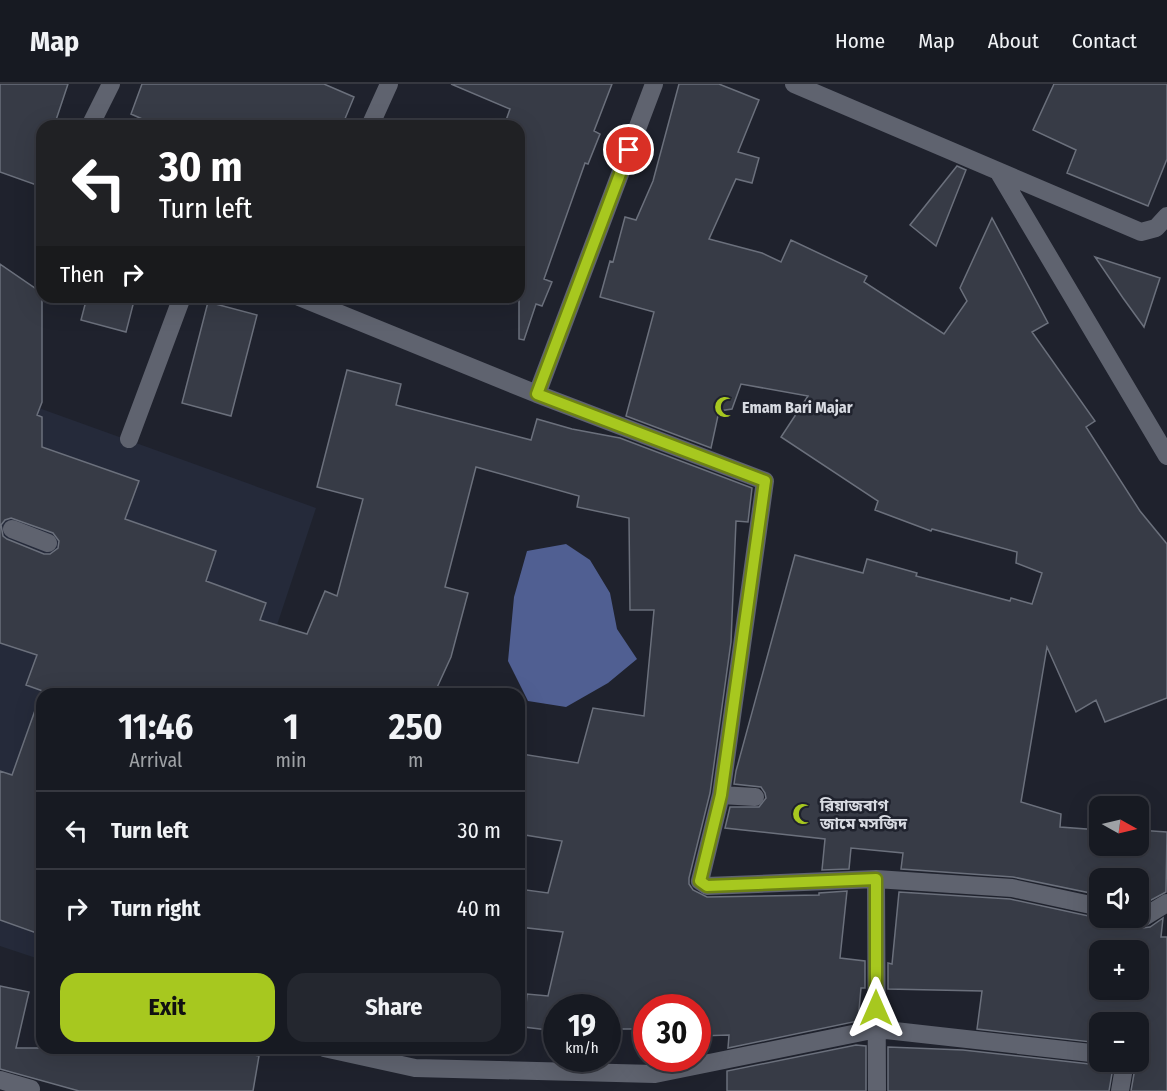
<!DOCTYPE html>
<meta charset="utf-8">
<style>
body{margin:0;font-family:"Fira Sans Condensed","Noto Sans Bengali",sans-serif;background:#24272f;color:#f1f3f6;height:100vh;display:flex;flex-direction:column;font-size:22px;white-space:nowrap}
*{box-sizing:border-box;margin:0}
p{font-size:20px;color:#9ea1a5}
.icon{flex:none;width:33px;height:33px;fill:none;stroke:currentColor;stroke-width:2;stroke-linecap:round;stroke-linejoin:round}
.map{position:relative;flex:1;overflow:hidden}
.sheet{position:absolute;left:36px;top:604px;width:489px;height:366px;display:flex;flex-direction:column;background:#171a22;border-radius:18px;box-shadow:0 6px 24px #0002,0 0 0 2px #363840}
.sheet>*{flex:none}
.guide{position:absolute;left:36px;top:36px;width:489px;height:183px;border-radius:18px;box-shadow:0 6px 24px #0002,0 0 0 2px #363840;background:#202124;color:#fff;overflow:hidden}
.needle{width:39px;rotate:98deg}
.controls{position:absolute;left:1089px;top:712px;display:grid;gap:12px}
.controls a{display:grid;place-items:center;width:60px;height:60px;border-radius:12px;background:#171a22;box-shadow:0 6px 24px #0002,0 0 0 2px #363840;font-size:30px}
.speed{position:absolute;left:543px;top:910px;display:flex;gap:12px;font-size:30px;font-weight:700;text-align:center}
.speed>*{display:grid;place-content:center;width:78px;height:78px;border-radius:50%;background:#171a22;box-shadow:0 6px 24px #0002,0 0 0 2px #363840;line-height:1}
.speed small{font-size:15px;font-weight:400}
.speed .limit{border:9px solid #d22;background:#fff;color:#111}
.pin{position:absolute;display:grid;place-items:center;width:51px;height:51px;color:#fff;margin:-26px;border:3px solid #fff;border-radius:50%;box-shadow:0 2px 6px #0007}
.me{position:absolute;width:66px;margin:-33px;rotate:0deg;stroke-linejoin:round;filter:drop-shadow(0 0 4px #0008)}
.turn{display:flex;align-items:center;gap:21px;height:126px;padding:0 24px;font-size:27px}
.turn .icon{width:78px;height:78px;stroke-width:2.5}
.turn b{display:block;font-size:42px;line-height:51px}
.then{display:flex;align-items:center;height:57px;padding:0 24px;background:#0003;gap:12px;font-size:22px}
.eta{display:flex;justify-content:space-evenly;align-items:center;height:102px;text-align:center}
.eta b{font-size:36px;font-weight:700;line-height:42px}
.cta{display:flex;gap:12px;margin-top:auto;padding:12px 24px}
.cta a{flex:1;height:69px;border-radius:18px;background:#a7c81f;color:#111;font-size:24px;font-weight:700;line-height:69px;text-align:center}
.cta a+a{background:#24272f;color:#f1f3f6}
ul{padding:0;list-style:none}
li{display:flex;align-items:center;gap:18px;height:78px;padding:0 24px;border-top:2px solid #363840}
li div{flex:1}
li b{display:block;font-size:22px}
li em{font-style:normal}
header{display:flex;align-items:center;gap:36px;box-sizing:border-box;height:84px;padding:0 30px;background:#171a22;border-bottom:2px solid #363840}
header strong{font-size:28px}
nav{display:flex;gap:33px;margin-inline-start:auto;font-size:21px}
.map>svg:first-child{display:block}
.built{fill:#252a3a}
.water{fill:#505f92}
.building{fill:#373b46;stroke:#6b707c;stroke-width:1.5;fill-rule:evenodd}
.lines{fill:none;stroke-linecap:round;stroke-linejoin:round}
.street{stroke:#5f636f;stroke-width:18}
.route-casing{stroke:#6d8214;stroke-width:15}
.route{stroke:#a7c81f;stroke-width:10}
.labels{text-anchor:middle;dominant-baseline:central;stroke-width:5;stroke-linejoin:round;paint-order:stroke}
.poi-label{font-size:16px;font-weight:bold;fill:#d8dbe2;stroke:#1f222d;text-anchor:start}
</style>
<header>
<strong>Map</strong>
<nav><a>Home</a><a>Map</a><a>About</a><a>Contact</a></nav>
</header>
<div class="map">
<svg width="1167" height="1007" viewBox="0 0 1167 1007">
<rect width="100%" height="100%" fill="#1f222d"/>
<!-- built -->
<path class="built" d="M0,310L316,424L254,610H42V876L0,862Z"/>
<!-- water -->
<path class="water" d="M566,460L590,476L610,509L617,545L637,575L608,599L566,623L528,617L508,577L514,513L527,467Z"/>
<!-- building -->
<path class="building" d="M0,0H68L54,42H42V103L0,88Z
M142,0H324L354,13L342,42H158L131,30Z
M451,0H612L594,47L600,50L588,80L585,79L544,195L552,198L542,222L536,220L524,256L519,255V42H504L510,25Z
M679,0H719L759,16L738,68L759,74L752,99L736,95L709,155L762,169L781,178L791,156L867,192L864,198L944,250L967,217L960,204L992,134L1048,239L1032,248L1095,337L1086,343L1140,427L1167,460V614L1105,638L1096,616L1076,628L1047,563L1021,718L1061,730L1060,743L1100,746V762H1138V746L1167,748L1166,808L1142,821H1138V795H1100V811L1013,793L901,785L903,769L851,764L849,785L822,786L825,755L725,744L730,723H759L766,714L765,709L761,703L734,700L736,687L795,471L863,489L867,475L917,489L916,492L1010,517L1011,514L1032,520L1042,489L1016,479L1017,468L932,445L931,447L875,426L878,417L781,353L808,312L741,300L732,325L719,327L711,364L626,332L654,228L600,213L610,177L613,178L625,133L636,136L653,97Z
M1054,0H1167V75L1148,122L1067,89L1076,66L1033,46Z
M957,82L966,86L936,162L910,141Z
M1095,173L1160,194L1144,243L1123,214Z
M0,180L42,209V318L37,331L42,333V363L139,397L125,435L216,467L206,497L266,519L260,536L307,550L325,507L337,512L363,415L317,403L347,286L401,300L396,321L531,356L537,335L572,345L620,354L752,404L748,438L736,437L731,558L710,709L689,794V800L693,806L707,813L819,811V809L847,807L840,874L865,877V904H861L858,937L728,964L729,951L698,952V924H646V945H608V924H556V947L524,943L527,910L548,912L563,848L519,843V805L548,809L562,757L519,750V682L522,670L578,679L593,624L644,632L654,526H630L629,434L577,423L579,412L476,383L445,503L468,509L451,573L434,610H51L26,601L37,571L0,559ZM11,434L53,449L59,457L58,464L50,470H44L7,455L3,452L1,441L5,436Z
M87,213H135L126,248L81,236Z
M208,218L257,231L231,332L182,319Z
M38,618H42V851L0,836V687L12,691Z
M899,808L1010,815L1098,834H1127L1131,841L1142,844L1150,843L1163,834L1161,853H1167V1007H1131L1136,978H1138V939H1100V959L977,945L982,907L888,905V879L892,880ZM1100,867H1138V906H1100Z
M0,902L29,908L16,964H215L259,972L253,1007H79L0,985Z
M856,961L866,962V1007H727V987Z
M888,963L963,966L1099,981L1114,978L1109,1007H888Z"/>
<g class="lines">
<!-- street -->
<path class="street" d="M794,0L1141,148L1156,144L1167,132
M90,42L111,0
M370,42L389,0
M998,87L1167,372
M299,213L537,310L765,397L721,711L700,797L707,802L876,795L1012,804L1100,823
M537,310L654,0
M129,355L182,213
M12,445L48,459
M721,711L755,713
M876,795L877,1007
M1138,832L1144,833L1167,819
M324,964L415,984L655,990L877,945L1100,970
M0,996L31,1005
M1120,1007L1125,978"/>
</g>
<g class="lines">
<defs>
<path id="route" d="M629,66L537,310L765,397L721,711L700,797L707,802L876,795V924"/>
</defs>
<!-- route casing -->
<use href="#route" class="route-casing"/>
<!-- route -->
<use href="#route" class="route"/>
</g>
<!-- icons -->
<defs>
<symbol id="mosque-bare" viewBox="-9 -9 18 18"><path d="M3.5-4.9A6 6 0 1 0 3.5 4.9A5 5 0 1 1 3.5-4.9Z" fill="#a7c81f" stroke="#1f222d" stroke-width="2.5" paint-order="stroke"/></symbol>
</defs>
<g fill-rule="evenodd">
<use href="#mosque-bare" x="710" y="308" width="30" height="30"/>
<use href="#mosque-bare" x="788" y="715" width="30" height="30"/>
</g>
<g class="labels">
<!-- poi labels -->
<g class="poi-label">
<text x="742" y="323">Emam Bari Majar</text>
<text x="820" y="721">রিয়াজবাগ<tspan x="820" dy="18">জামে মসজিদ</tspan></text>
</g>
</g>
</svg>
<div class="controls">
<a><svg class="needle" viewBox="-14 -14 28 28"><path d="M0-13l5 13h-10z" fill="#e53935"/><path d="M0 13l5-13h-10z" fill="#9ea1a5"/></svg></a>
<a><svg class="icon" aria-label="sound" viewBox="0 0 24 24"><path d="M4 9h4l5-4v14l-5-4H4zM17 9q2 3 0 6"/></svg></a>
<a>+</a>
<a>−</a>
</div>
<div class="speed"><div>19<small>km/h</small></div><div class="limit">30</div></div>
<div class="pin" style="left:629px;top:66px;background:#d93025"><svg class="icon" aria-label="arrive" viewBox="0 0 24 24"><path d="M6 21V4h12l-3 4 3 4H6"/></svg></div>
<svg class="me" style="left:876px;top:924px" viewBox="-20 -20 40 40"><path d="M0-17L14 15 0 8-14 15z" fill="#a7c81f" stroke="#fff" stroke-width="4"/></svg>
<div class="guide">
<div class="turn"><svg class="icon" aria-label="left" viewBox="0 0 24 24"><path d="M17 20v-9H6M10 6l-5 5 5 5"/></svg><div><b>30 m</b>Turn left</div></div>
<div class="then">Then<svg class="icon" aria-label="right" viewBox="0 0 24 24"><path d="M7 20v-9h11M14 6l5 5-5 5"/></svg></div>
</div>
<section class="sheet">
<div class="eta">
<div><b>11:46</b><p>Arrival</p></div>
<div><b>1</b><p>min</p></div>
<div><b>250</b><p>m</p></div>
</div>
<ul>
<li><svg class="icon" aria-label="left" viewBox="0 0 24 24"><path d="M17 20v-9H6M10 6l-5 5 5 5"/></svg><div><b>Turn left</b></div><em>30 m</em></li>
<li><svg class="icon" aria-label="right" viewBox="0 0 24 24"><path d="M7 20v-9h11M14 6l5 5-5 5"/></svg><div><b>Turn right</b></div><em>40 m</em></li>
</ul>
<div class="cta"><a>Exit</a><a>Share</a></div>
</section>
</div>
